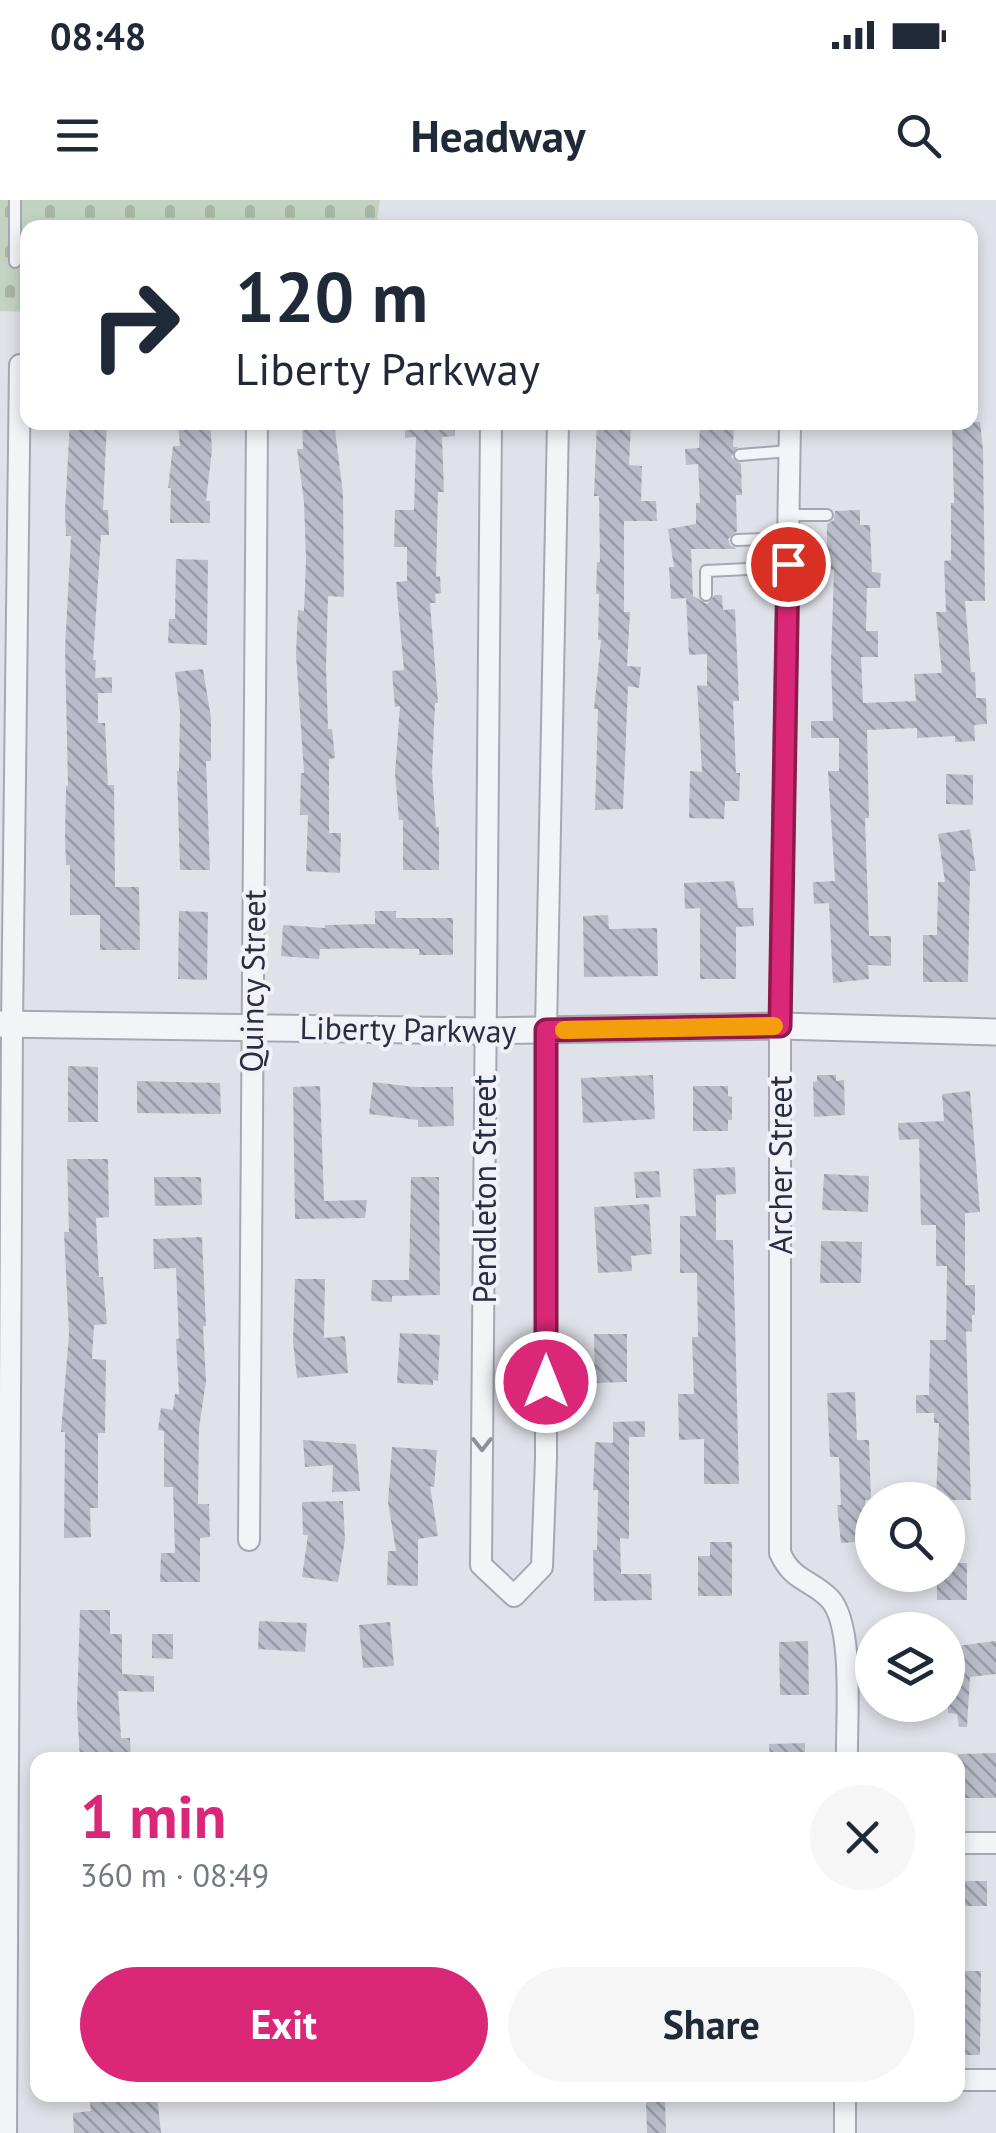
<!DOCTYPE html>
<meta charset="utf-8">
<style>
body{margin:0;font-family:"PT Sans",sans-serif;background:#f6f6f7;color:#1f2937;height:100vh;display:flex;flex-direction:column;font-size:38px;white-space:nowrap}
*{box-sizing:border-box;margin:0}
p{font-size:32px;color:#747a83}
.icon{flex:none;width:55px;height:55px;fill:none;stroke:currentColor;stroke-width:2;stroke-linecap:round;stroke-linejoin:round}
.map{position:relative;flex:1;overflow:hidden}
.panel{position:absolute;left:30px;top:1552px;width:935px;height:350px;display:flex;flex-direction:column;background:#fff;border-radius:20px;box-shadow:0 5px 15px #0003}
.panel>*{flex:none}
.top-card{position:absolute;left:20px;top:20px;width:958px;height:210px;border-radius:20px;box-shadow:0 5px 15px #0003;background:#fff;color:#1f2937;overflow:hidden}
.fabs{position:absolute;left:855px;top:1282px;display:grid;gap:20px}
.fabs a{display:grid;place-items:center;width:110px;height:110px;border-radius:50%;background:#fff;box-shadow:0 5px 15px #0003;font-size:50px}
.pin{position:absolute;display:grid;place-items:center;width:85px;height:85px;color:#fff;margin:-42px;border:5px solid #fff;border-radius:50%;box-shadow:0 2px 10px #0007}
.me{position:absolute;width:110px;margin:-55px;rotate:0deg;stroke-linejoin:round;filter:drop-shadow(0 0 8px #0008)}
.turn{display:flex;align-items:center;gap:35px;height:210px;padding:0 50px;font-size:45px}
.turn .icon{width:130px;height:130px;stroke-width:2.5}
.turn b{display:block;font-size:70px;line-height:85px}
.round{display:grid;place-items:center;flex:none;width:105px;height:105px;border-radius:52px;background:#f6f6f7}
.overview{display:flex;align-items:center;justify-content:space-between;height:170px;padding:0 50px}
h1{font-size:60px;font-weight:700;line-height:75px;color:#db2777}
.primary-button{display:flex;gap:20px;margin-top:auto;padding:20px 50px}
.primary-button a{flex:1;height:115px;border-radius:60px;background:#db2777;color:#fff;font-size:40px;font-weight:700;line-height:115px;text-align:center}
.primary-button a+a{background:#f6f6f7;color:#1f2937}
.status{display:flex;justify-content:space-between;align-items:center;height:70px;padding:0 50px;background:#fff;direction:ltr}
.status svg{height:28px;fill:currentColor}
header{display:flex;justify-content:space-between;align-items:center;height:130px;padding:0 50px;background:#fff;font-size:45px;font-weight:700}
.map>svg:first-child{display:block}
.cemetery{fill:url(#cemetery-stones)}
.building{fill:url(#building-back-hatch)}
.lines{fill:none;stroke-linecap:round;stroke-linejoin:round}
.service-casing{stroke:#a5a8b3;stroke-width:14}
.minor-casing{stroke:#a5a8b3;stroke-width:24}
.tertiary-casing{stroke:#a5a8b3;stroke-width:29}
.service{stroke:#f3f4f8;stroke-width:10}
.minor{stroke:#f3f4f8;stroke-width:20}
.tertiary{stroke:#f3f4f8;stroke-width:25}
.oneway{stroke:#8e909c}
.route-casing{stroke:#8e194d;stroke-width:25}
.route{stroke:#db2777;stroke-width:18}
.slow{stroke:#f59e0b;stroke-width:18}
.labels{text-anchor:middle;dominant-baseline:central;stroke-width:8;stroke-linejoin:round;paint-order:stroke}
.street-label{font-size:32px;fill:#292d41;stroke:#f0f2f7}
</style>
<div class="status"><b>08:48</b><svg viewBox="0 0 49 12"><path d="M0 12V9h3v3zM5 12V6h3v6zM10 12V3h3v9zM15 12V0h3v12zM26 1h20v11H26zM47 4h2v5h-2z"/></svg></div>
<header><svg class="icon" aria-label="menu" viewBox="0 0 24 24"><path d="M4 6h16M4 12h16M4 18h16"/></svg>Headway<svg class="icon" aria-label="search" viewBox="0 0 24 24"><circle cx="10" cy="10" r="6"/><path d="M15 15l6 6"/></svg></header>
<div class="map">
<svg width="996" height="1933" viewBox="0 0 996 1933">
<defs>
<pattern id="cemetery-stones" width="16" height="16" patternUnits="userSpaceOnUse" patternTransform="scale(2.5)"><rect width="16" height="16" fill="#c3d3c1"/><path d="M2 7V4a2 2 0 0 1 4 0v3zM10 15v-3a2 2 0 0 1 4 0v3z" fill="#a8b5a7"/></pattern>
<pattern id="building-back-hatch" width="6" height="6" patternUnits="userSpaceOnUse" patternTransform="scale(2.5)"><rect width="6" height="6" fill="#babdc9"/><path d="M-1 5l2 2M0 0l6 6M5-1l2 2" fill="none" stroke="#979aa5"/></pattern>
</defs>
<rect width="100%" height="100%" fill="#e0e2e9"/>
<!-- cemetery -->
<path class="cemetery" d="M0,0H380L376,27L28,28L27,112L0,111Z"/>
<!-- building -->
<path class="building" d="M70,222H107L103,310H108L109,335H101L93,460H96L95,478L112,477V493H98V523H105L108,585H114L115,687H139L140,750H100V715H70V665H66L65,637L66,586H68L65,449L71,336H66L65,311Z
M178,222H210L212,250L206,301H210V323H170L171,288H168L173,246H180Z
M302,222H334L343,294L344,397L328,396L326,466L328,529H332L335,558L329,559V633H341L340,673L306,671L308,615H300L301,573H304L296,454L298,410L304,411L306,360L304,302L297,249H303Z
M405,222H455V236L442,237L444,292H438L436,377L440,376L441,393L435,394L436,403H430L438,503H435L432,572L436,627H439V670H403V620H399L395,573L400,506L395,507L392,471L404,470L396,382L407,381V347H394L395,310H414L416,237L405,238Z
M597,222H631L629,265L642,266L641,301H656L657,321H624V412H630L627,466L641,467L639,488L628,486L623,609L595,610L598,509H594L601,440H598L599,394H596L597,362H600L599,296H594Z
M700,222H734L733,247H738L731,257L741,264L742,295H736L737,331L728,339L730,345L737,349H691L693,396L707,404L715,395H722L723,410L735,409L739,501H733L736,573H740L739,601H725L724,619L689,618L690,571L702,572L697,485L707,486V454L689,455L686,398L671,399L669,367H674L668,329L696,324V303H700L698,264L686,265L685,249L699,248Z
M952,222H980L983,250L985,401H965L971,472H975L976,498H986L987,524L974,525L975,541L955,542V536L917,538V528L867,530L869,618H865L869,736H891V766L868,765L869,779L833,783L829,703L814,704L813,682L835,681L828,571H839V538H811V521H833L831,463L834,370H821L825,362L817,354L827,355V324L834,320L835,311L860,310V325H870L872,372L881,373L880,388H867L866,431H878V457H861L863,503L916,501L914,474L942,473L936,412H946L944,361L951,360V303H954Z
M176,359L208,360L207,445L168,443L169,419H175Z
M203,469L211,518V561H206L210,670H180L177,571H179L180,511L175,472Z
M946,574L973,575V605L946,604Z
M970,629L976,671H970L968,782H923V735H937L938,682H945L938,634Z
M734,681L738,708H753L754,726L736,727V779H700V708L685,709L684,683Z
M179,711L208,712L207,780L178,779Z
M375,711H396V718H453V755H419V749L366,748L320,749L319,759L281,756L283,725L325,728V725L375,724Z
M608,715L609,729L657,728L658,776L584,777L583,716Z
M68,866L98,867V922H68Z
M653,875L655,919L583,923L581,878Z
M817,875H836V881L844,880L845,915L814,917L813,882L817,881Z
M137,881L220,883L221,914L137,913Z
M373,882L414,887H453L454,926L418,927V920L369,914Z
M320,886L324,1001L367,1000L365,1018L295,1019L293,887Z
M693,886H728V896L732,897V920H728V931H693Z
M970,891L980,1012L965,1013V1085H975V1115H972V1132L966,1131L971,1300H936L939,1223H934V1213H916V1195H929L930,1140H946L947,1066H936V1025H921L919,939L899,940L898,923L944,921L942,894Z
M67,959H108L109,1017L96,1018L99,1077H103L107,1124L94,1125L92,1159L106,1160L105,1233H98V1308H90L91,1337L64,1338L65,1232H61L69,1134L64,1032H69Z
M735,967L736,994L716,995V1040H733L739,1284H704V1239L679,1240L678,1194H694L692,1137H698L697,1073H680V1016H696L693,969Z
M659,971L661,997L636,998L634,972Z
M824,974L869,976L868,1012L822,1010Z
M154,977H201L202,1005L155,1006Z
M411,977H439L440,1095L392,1096V1102L371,1101L372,1080H409Z
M649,1004L652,1054L631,1056L632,1071L598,1073L594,1007Z
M202,1037L206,1126H203L206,1181L199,1228L198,1304H209L210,1337L200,1338V1382H160L161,1353H175L173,1287H164V1231L158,1230L161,1208L173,1210L175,1194H179L176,1139H179L176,1068L154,1069L153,1039Z
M821,1041L862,1042L861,1083H820Z
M295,1079H325L324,1138L345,1136L348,1173L297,1178L293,1141Z
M400,1133L440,1135L438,1181L433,1180V1185L397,1183Z
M594,1134H627V1182L595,1183Z
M855,1192L857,1240H869L871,1300H865L868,1341L841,1343L837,1305H841L839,1257H830L827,1193Z
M645,1221V1237H629V1339L620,1338L621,1374H651L652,1400L594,1401L593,1350H597L598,1290H593L595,1242L613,1243V1222Z
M303,1240L356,1244L360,1291L332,1292L333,1265L305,1267Z
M392,1247L437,1250L434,1287L430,1286L438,1336L418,1339V1386L387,1385L388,1351H396L388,1302Z
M343,1301L345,1340L338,1382L302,1377L308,1335H303L302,1302Z
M710,1342H732V1396H698V1356H710Z
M948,1363H967V1400H937V1375H948Z
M80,1410H110V1434H122V1474L154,1476V1492L118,1491L121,1538H130L131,1560H80L77,1507Z
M259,1421L307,1423L305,1452L258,1449Z
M390,1422L394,1466L363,1468L359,1425Z
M152,1434H173V1459L152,1458Z
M808,1441L809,1495H780L779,1442Z
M996,1441V1474L970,1477L967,1527H959L957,1514L948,1513V1486L954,1487L949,1447Z
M805,1543V1560H770L769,1544Z
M996,1553V1598H958V1554Z
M958,1681H987V1706H958Z
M962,1771H981L980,1855H958V1810H963Z
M157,1896L161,1933H74L73,1913L91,1911L90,1902Z
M665,1900L666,1933H647L646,1901Z"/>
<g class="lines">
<defs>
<path id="service" d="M15,62V0
M740,255L789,251
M789,315H827
M737,340L788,338
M788,364L816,363
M706,395V371L788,367"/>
<path id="minor" d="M491,222L481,1365L514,1396L542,1367L546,1259V830L558,222
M790,222L780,826V1353C793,1382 811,1379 830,1399C855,1426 846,1523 847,1560
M249,1340L257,222
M958,1643H996
M958,1880H996
M845,1895V1933
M6,1933L12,824L20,165"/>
<path id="tertiary" d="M0,824L484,831L780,826L996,832"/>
</defs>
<!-- service casing -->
<use href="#service" class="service-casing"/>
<!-- minor casing -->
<use href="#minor" class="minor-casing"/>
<!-- tertiary casing -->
<use href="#tertiary" class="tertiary-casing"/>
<!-- service -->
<use href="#service" class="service"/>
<!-- minor -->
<use href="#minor" class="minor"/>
<!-- tertiary -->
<use href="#tertiary" class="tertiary"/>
</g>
<!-- one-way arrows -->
<defs><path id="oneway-chevron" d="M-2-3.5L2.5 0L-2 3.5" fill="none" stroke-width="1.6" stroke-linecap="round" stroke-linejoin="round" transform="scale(2.5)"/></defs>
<use class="oneway" href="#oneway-chevron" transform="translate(482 1244) rotate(90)"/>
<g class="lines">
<defs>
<path id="route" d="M546,1182V830L780,826L788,364"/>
</defs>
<!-- route casing -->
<use href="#route" class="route-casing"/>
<!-- route -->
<use href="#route" class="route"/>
<!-- slow -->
<path class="slow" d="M564,830L774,826"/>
</g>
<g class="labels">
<!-- street labels -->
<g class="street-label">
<text transform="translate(252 781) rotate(-89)">Quincy Street</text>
<text transform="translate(408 829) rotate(1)">Liberty Parkway</text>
<text transform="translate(780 965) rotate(-90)">Archer Street</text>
<text transform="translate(484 989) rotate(-90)">Pendleton Street</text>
</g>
</g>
</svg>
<div class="fabs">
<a><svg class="icon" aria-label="search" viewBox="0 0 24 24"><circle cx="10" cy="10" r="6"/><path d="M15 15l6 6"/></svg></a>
<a><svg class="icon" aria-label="layers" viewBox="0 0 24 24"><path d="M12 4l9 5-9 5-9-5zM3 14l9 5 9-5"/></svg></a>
</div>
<div class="pin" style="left:788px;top:364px;background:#d93025"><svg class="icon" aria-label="arrive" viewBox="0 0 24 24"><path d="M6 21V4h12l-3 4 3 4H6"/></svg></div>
<svg class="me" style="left:546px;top:1182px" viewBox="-20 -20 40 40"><circle r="17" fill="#db2777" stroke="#fff" stroke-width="3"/><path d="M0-11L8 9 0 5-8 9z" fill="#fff"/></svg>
<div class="top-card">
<div class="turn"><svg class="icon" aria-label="right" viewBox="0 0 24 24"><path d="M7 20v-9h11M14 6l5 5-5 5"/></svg><div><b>120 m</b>Liberty Parkway</div></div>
</div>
<section class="panel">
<div class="overview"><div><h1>1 min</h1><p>360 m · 08:49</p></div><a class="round"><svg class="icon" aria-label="close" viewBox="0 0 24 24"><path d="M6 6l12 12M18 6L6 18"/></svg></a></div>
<div class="primary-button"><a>Exit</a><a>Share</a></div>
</section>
</div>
